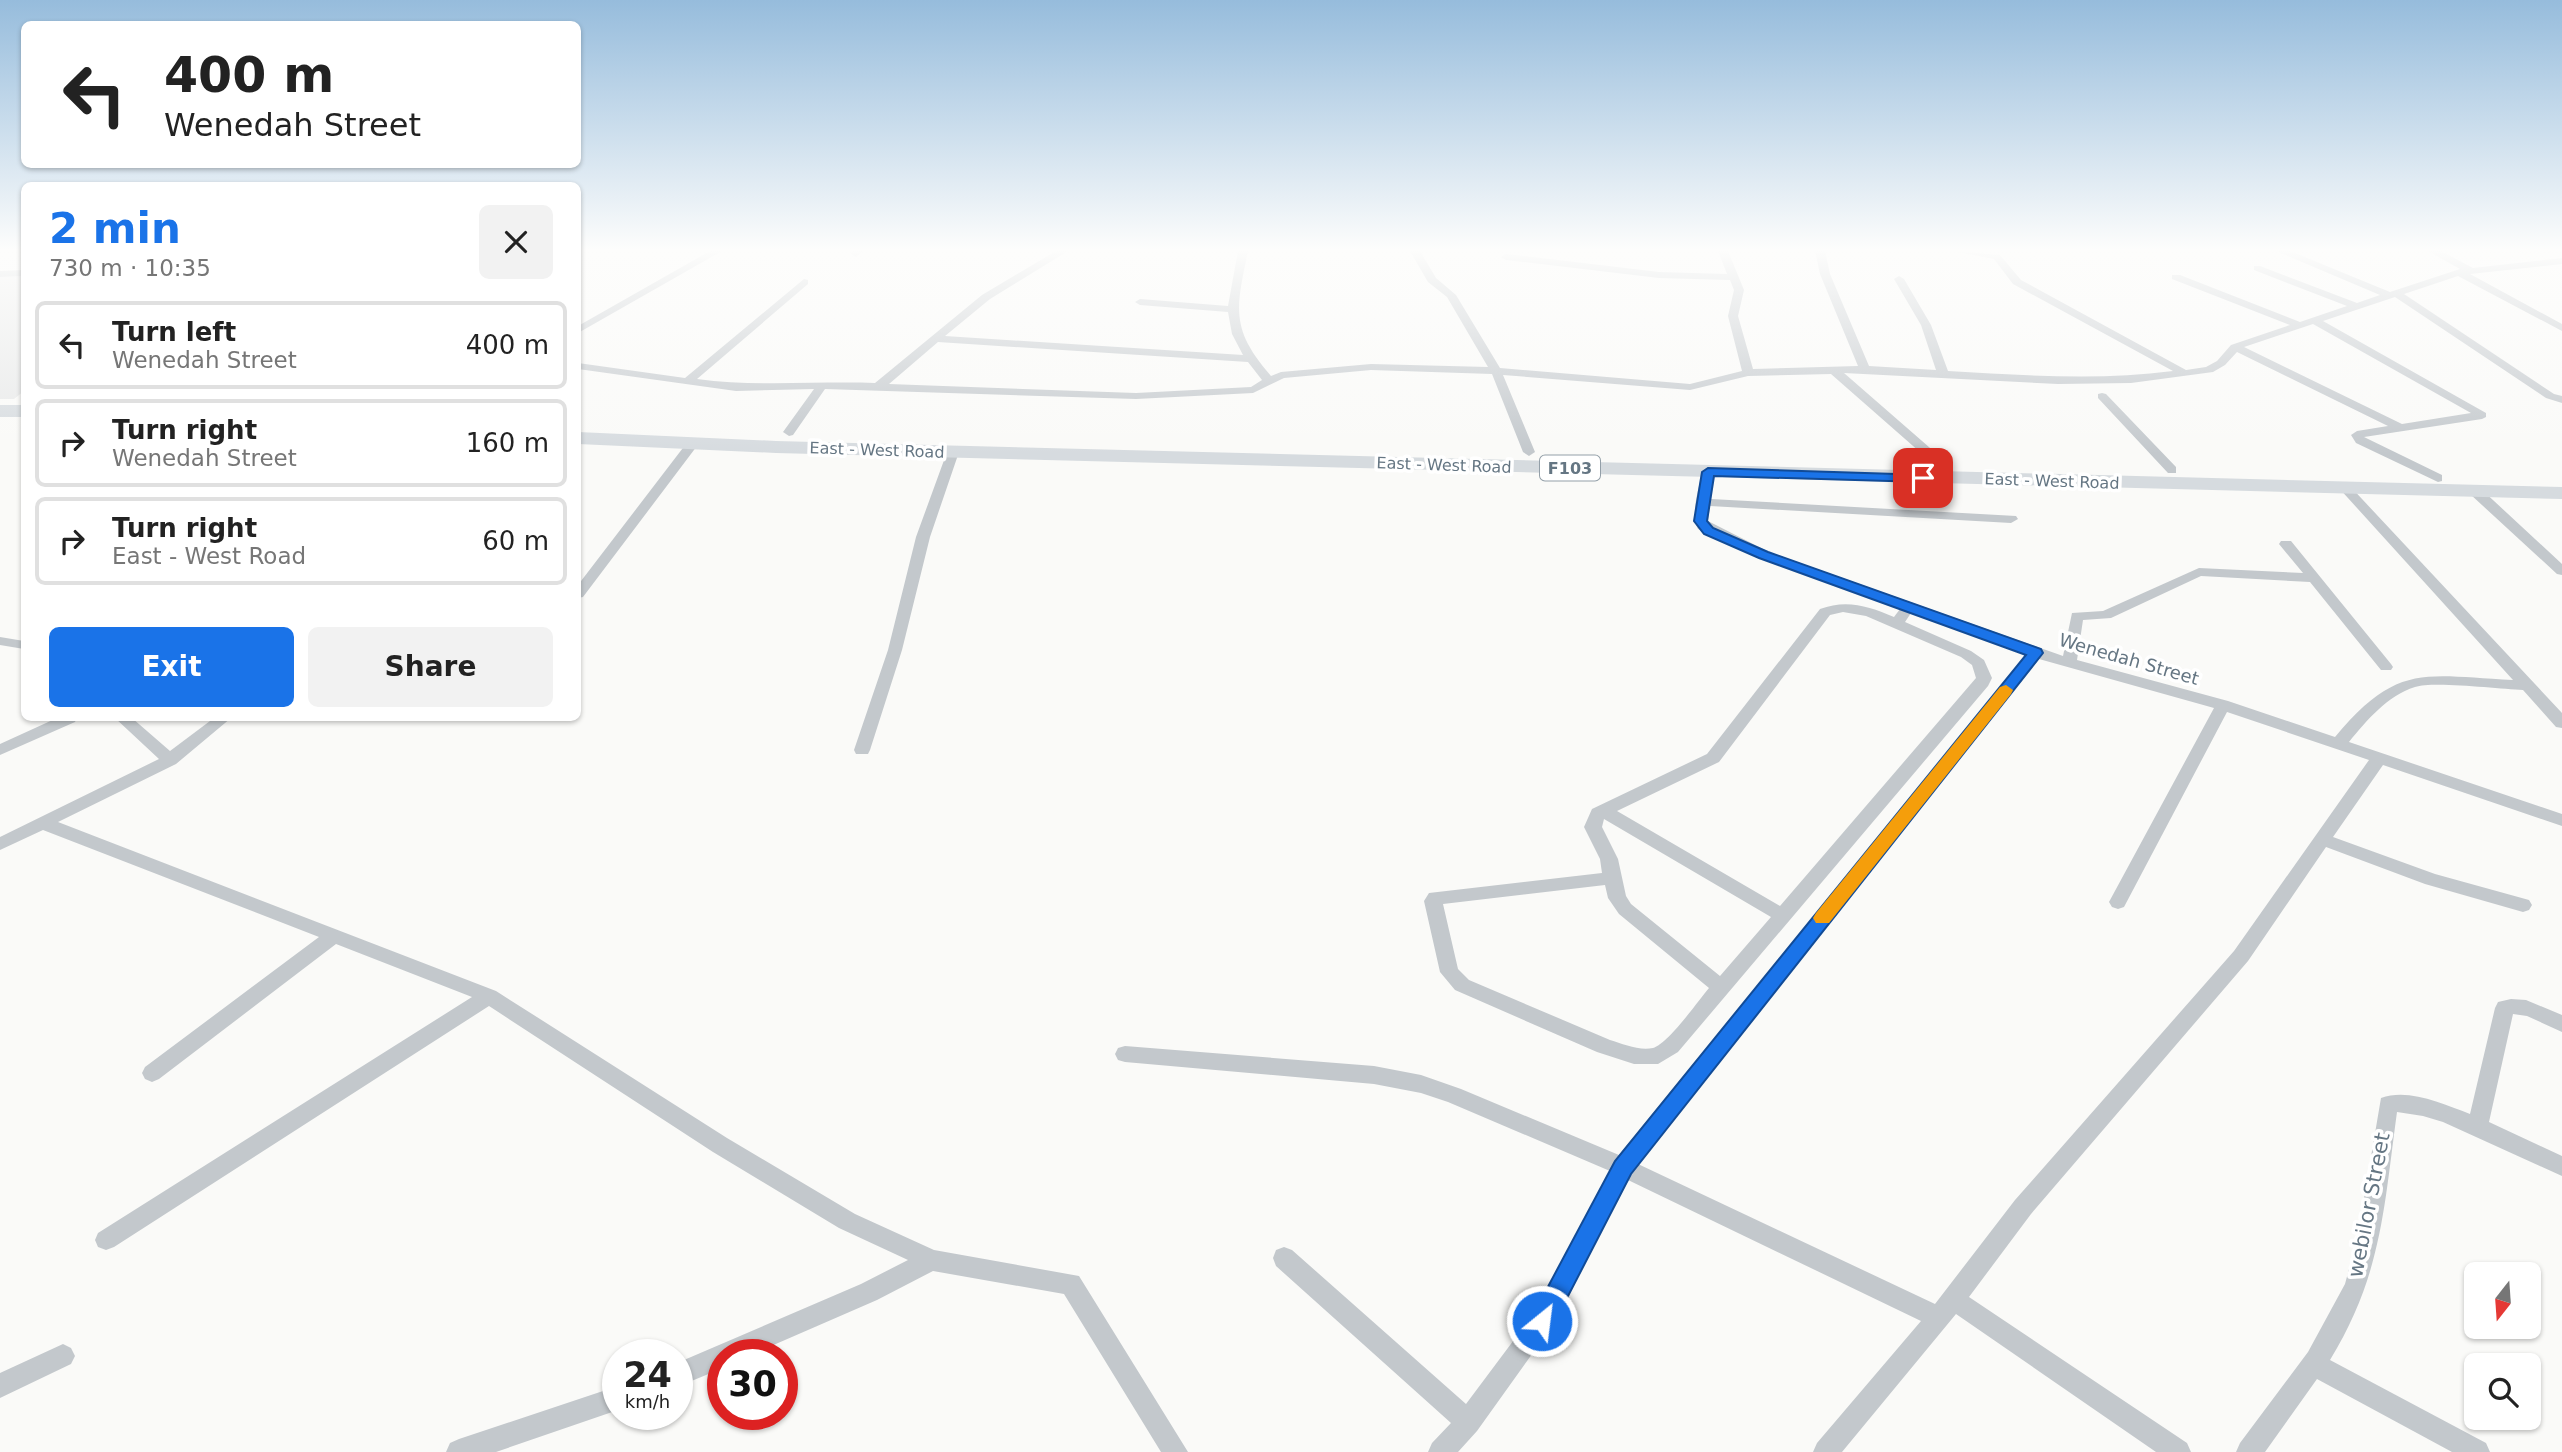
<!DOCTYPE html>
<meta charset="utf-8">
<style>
body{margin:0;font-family:"DejaVu Sans",sans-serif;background:#f2f2f2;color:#222;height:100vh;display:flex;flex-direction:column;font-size:26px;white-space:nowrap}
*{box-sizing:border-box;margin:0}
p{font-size:23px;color:#767676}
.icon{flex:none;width:38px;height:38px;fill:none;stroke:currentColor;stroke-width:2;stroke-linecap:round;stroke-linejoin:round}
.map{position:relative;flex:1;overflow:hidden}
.drawer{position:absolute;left:21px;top:182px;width:560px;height:539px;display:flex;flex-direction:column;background:#fff;border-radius:10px;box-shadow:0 2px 5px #0004}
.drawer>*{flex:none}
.guide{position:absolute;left:21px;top:21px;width:560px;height:147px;border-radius:10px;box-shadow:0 2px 5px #0004;background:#fff;color:#222;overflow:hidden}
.needle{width:46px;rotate:197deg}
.controls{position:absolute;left:2464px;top:1262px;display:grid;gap:14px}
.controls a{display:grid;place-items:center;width:77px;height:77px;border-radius:10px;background:#fff;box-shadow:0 2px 5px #0004;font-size:35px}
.speed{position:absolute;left:602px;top:1339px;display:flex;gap:14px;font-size:35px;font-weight:700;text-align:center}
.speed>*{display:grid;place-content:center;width:91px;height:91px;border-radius:50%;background:#fff;box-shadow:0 2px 5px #0004;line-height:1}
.speed small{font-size:18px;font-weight:400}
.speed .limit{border:10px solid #d22;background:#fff;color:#111}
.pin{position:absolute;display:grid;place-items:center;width:60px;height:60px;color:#fff;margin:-30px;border-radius:14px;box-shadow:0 4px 10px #0006}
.me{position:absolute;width:77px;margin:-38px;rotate:29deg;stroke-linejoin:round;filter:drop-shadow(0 0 5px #0008)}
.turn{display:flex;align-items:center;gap:24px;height:147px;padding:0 28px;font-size:32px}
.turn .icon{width:91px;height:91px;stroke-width:2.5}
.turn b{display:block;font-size:49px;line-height:60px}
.round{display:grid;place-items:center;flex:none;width:74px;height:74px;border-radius:10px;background:#f2f2f2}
.head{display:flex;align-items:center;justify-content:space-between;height:119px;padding:0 28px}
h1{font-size:42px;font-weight:800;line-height:52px;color:#1a73e8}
.primary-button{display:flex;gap:14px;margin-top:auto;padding:14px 28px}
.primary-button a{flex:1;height:80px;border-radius:10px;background:#1a73e8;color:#fff;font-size:28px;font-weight:800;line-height:80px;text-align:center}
.primary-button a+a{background:#f2f2f2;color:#222}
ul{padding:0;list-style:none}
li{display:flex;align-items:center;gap:21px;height:88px;margin:0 14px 10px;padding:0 14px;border:4px solid #e0e0e0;border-radius:10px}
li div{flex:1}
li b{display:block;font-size:26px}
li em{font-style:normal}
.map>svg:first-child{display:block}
.built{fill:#e8e9e9}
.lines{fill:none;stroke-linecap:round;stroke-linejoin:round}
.minor{fill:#c3c8cc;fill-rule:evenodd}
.primary{fill:#d6dbdf;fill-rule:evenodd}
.route{fill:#1a73e8;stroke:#114b97;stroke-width:2}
.slow{fill:#f59e0b}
.labels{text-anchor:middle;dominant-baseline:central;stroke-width:7;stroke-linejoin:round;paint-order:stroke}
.far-street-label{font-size:16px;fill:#657683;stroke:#fff}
.shield{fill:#fff;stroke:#939fa8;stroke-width:2}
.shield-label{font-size:16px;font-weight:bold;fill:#657683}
.street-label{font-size:18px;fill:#657683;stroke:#fff}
.near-street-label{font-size:21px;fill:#657683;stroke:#fff}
</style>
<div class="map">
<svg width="2562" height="1452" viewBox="0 0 2562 1452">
<rect width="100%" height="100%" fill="#fafaf8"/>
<!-- built -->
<path class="built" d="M24,276V391L14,399H0V277Z"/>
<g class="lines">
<!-- minor -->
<path class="minor" d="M710,251H722L578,333V326Z
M853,251H864L856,257L851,254Z
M1056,251H1068L990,299L945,336L1243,355L1232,334L1228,312L1140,305L1135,302L1140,299L1228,306L1238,251H1248C1236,309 1230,329 1271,376L1281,372L1371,364L1488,367L1447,297L1428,282L1410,251H1420L1436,278L1456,295L1500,368L1690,384L1742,371L1728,316L1734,290L1730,280L1659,278L1506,260L1501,257L1506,254L1659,272L1727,274L1718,251H1728L1744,290L1738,316L1753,369L1858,366L1820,274L1815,251H1825L1830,274L1869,366L1936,370L1921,325L1894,279L1899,276L1904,279L1931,325L1948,371C2023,375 2097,381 2173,371L2013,284L1994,259L1953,251L2000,255L2021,280L2186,370L2206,367L2217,361L2231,345L2290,325L2172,279V275H2180L2300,322L2347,306L2254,270V266H2260L2357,303L2380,295L2276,251H2290L2390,292L2460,269L2428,251H2441L2473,268L2562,258V264L2470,274L2562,324V331L2458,276L2404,294L2554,394L2562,396V403L2546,398L2395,297L2323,321L2486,413V417L2482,419L2364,437L2442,475V481L2438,482L2356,443L2351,435L2357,431L2388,426L2237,352L2225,365L2213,372L2131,383L2058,384L1844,373L1945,461V467H1937L1831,374L1748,376L1690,390L1503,375L1535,452L1529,456L1523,452L1492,374L1371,370L1284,378L1253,393L1136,399L825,389L793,435L789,436L783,432L814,389L736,391L578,369V363L685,378L804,279L808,280V284L697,379C756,387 816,381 875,383L982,295ZM2313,324L2471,413L2402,424L2244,347ZM938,342L1248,362L1262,380L1251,387L1136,393L889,384Z
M24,270V276L0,277V271Z
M2102,393L2106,394L2176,467V473H2168L2098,398V394Z
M693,439L699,443L697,446L583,597L578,598V585L689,440Z
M953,448L959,452L930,537L902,650L870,750L868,754H856L854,750L888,650L916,537L947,452Z
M1708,468L1714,472L1711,499L2016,516L2018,519L2011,523L1710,506L1708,521L1769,552L2063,656L2072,613L2103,611L2199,568L2303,573L2279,544L2281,541H2291L2391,664L2393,667L2391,670H2381L2310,582L2201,576L2111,618L2083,620L2077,660L2228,701L2335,737C2398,662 2424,676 2513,680L2338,487L2344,483L2348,484L2562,713V728L2556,727L2523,690C2498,689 2434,681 2415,687C2387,696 2367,720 2349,742L2562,814V826L2383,765L2333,837L2435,874L2529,900L2532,905L2529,910L2523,912L2425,884L2326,847L2248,961L2031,1214L1969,1297L2187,1443L2191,1452H2156L1956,1314L1842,1452H1813L1817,1443L1921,1321L1628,1180L1550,1329L1477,1431L1458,1452H1428L1432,1443L1451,1423L1276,1266L1273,1258L1276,1250L1284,1247L1292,1250L1466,1404L1534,1313L1610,1171L1448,1102L1421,1093L1374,1084L1125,1062L1118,1060L1115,1054L1118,1048L1125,1046L1374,1066L1421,1075L1461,1089L1619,1155L2027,655L1911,613L1905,622L1971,651L1984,660L1992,678L1988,686L1678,1052L1658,1064H1634L1597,1052L1455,990L1440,972L1424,901L1429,893L1602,873L1600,859L1584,827L1592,809L1707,754L1820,609C1846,599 1869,606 1894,617L1900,609L1759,558L1698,529C1690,514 1699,489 1702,472ZM1843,612L1866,616L1961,657L1972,665L1976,678L1780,906L1617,811L1719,762L1830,615ZM2039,659L2214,708L2109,902L2112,907L2118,909L2124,907L2227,712L2369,760L2234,951L2015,1200L1935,1304L1638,1164ZM1604,819L1771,917L1720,976L1631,904L1626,896L1618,859L1602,827ZM1605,885L1608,898L1619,914L1709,988C1698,1001 1668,1044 1653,1048C1639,1051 1623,1044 1610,1040L1469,980L1458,969L1443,904Z
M2475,487L2480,488L2562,564V575L2557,574L2470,494L2469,491Z
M0,637L24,641V649L0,645Z
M57,718H77L75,722L0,755V744Z
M115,718H132L170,751L214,718H231L176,764L58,822L496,991L727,1138L855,1214L934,1250L1079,1276L1188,1452H1161L1064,1294L933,1271L877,1300L753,1354H723V1368L677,1387V1363L861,1284L908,1260L839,1228L713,1152L489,1006L114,1247L106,1250L98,1247L95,1240L98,1233L472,997L336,944L159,1079L152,1082L145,1079L142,1073L145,1067L319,937L43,830L0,850V837L159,759Z
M2511,999L2526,1000L2562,1015V1032L2527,1016L2513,1014L2489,1122L2562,1156V1176L2443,1122L2423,1116L2397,1112C2384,1207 2382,1275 2330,1360L2486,1443L2490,1452H2452L2317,1379L2265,1452H2236L2240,1443L2308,1352L2345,1284L2357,1239L2381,1098C2409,1088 2443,1104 2470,1114L2495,1008L2498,1002Z
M63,1344L71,1348L75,1356L71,1364L0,1398V1373Z
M618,1386V1410L496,1452H446L450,1443L459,1439Z"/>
<!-- primary -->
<path class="primary" d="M0,405H24V417H0Z
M578,432L776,441L2562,487V499L776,453L578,444Z"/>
</g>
<!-- sky -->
<linearGradient id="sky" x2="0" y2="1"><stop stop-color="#96bcdc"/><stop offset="0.55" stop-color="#fdfdfc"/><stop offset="1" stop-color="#fdfdfc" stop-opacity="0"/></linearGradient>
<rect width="2562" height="454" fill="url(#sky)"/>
<!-- route -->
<path class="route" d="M1708,468L1928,475L1930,478L1923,482L1714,476L1707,521L1713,528L1768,552L2041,649L2043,653L1631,1174L1551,1329L1542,1332L1534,1329L1531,1321L1534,1313L1615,1161L2026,655L1759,558L1704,534L1694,521L1702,472Z"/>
<!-- slow -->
<path class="slow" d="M2006,685L2013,690L2011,694L1829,923H1816L1813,918L1816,913L2000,687Z"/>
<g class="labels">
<!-- far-street labels -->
<g class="far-street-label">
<text transform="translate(877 450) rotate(2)">East - West Road</text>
<text transform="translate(1444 465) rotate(2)">East - West Road</text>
<text transform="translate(2052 481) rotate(2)">East - West Road</text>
</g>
<!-- shield labels -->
<rect class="shield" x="1540" y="455.5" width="60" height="25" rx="5"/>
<g class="shield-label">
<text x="1570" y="468">F103</text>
</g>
<!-- street labels -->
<g class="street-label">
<text transform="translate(2129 659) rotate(16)">Wenedah Street</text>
</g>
<!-- near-street labels -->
<g class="near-street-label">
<text transform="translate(2369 1205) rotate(-79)">webilor Street</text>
</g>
</g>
</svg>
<div class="controls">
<a><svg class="needle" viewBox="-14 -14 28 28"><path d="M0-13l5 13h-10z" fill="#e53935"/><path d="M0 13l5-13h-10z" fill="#767676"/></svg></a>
<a><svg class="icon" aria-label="search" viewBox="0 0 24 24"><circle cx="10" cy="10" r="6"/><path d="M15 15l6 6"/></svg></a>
</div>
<div class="speed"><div>24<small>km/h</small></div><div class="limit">30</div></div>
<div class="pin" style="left:1923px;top:478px;background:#d93025"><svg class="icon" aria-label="arrive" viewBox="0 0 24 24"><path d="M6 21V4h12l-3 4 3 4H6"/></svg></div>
<svg class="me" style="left:1542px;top:1321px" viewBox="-20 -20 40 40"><circle r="17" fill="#1a73e8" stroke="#fff" stroke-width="3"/><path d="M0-11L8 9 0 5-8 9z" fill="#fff"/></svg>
<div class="guide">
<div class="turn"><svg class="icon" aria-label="left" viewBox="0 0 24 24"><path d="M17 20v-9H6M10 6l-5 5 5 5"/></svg><div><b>400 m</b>Wenedah Street</div></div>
</div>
<section class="drawer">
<div class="head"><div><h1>2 min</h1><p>730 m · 10:35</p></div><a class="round"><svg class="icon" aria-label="close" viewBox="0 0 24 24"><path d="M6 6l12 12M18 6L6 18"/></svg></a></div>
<ul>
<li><svg class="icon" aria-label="left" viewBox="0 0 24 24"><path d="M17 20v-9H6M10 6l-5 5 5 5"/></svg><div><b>Turn left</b><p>Wenedah Street</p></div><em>400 m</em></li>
<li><svg class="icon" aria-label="right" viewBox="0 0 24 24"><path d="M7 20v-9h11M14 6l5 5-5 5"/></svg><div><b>Turn right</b><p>Wenedah Street</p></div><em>160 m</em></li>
<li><svg class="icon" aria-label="right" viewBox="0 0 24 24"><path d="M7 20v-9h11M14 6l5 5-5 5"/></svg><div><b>Turn right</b><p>East - West Road</p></div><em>60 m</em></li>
</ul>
<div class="primary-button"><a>Exit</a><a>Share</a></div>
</section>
</div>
